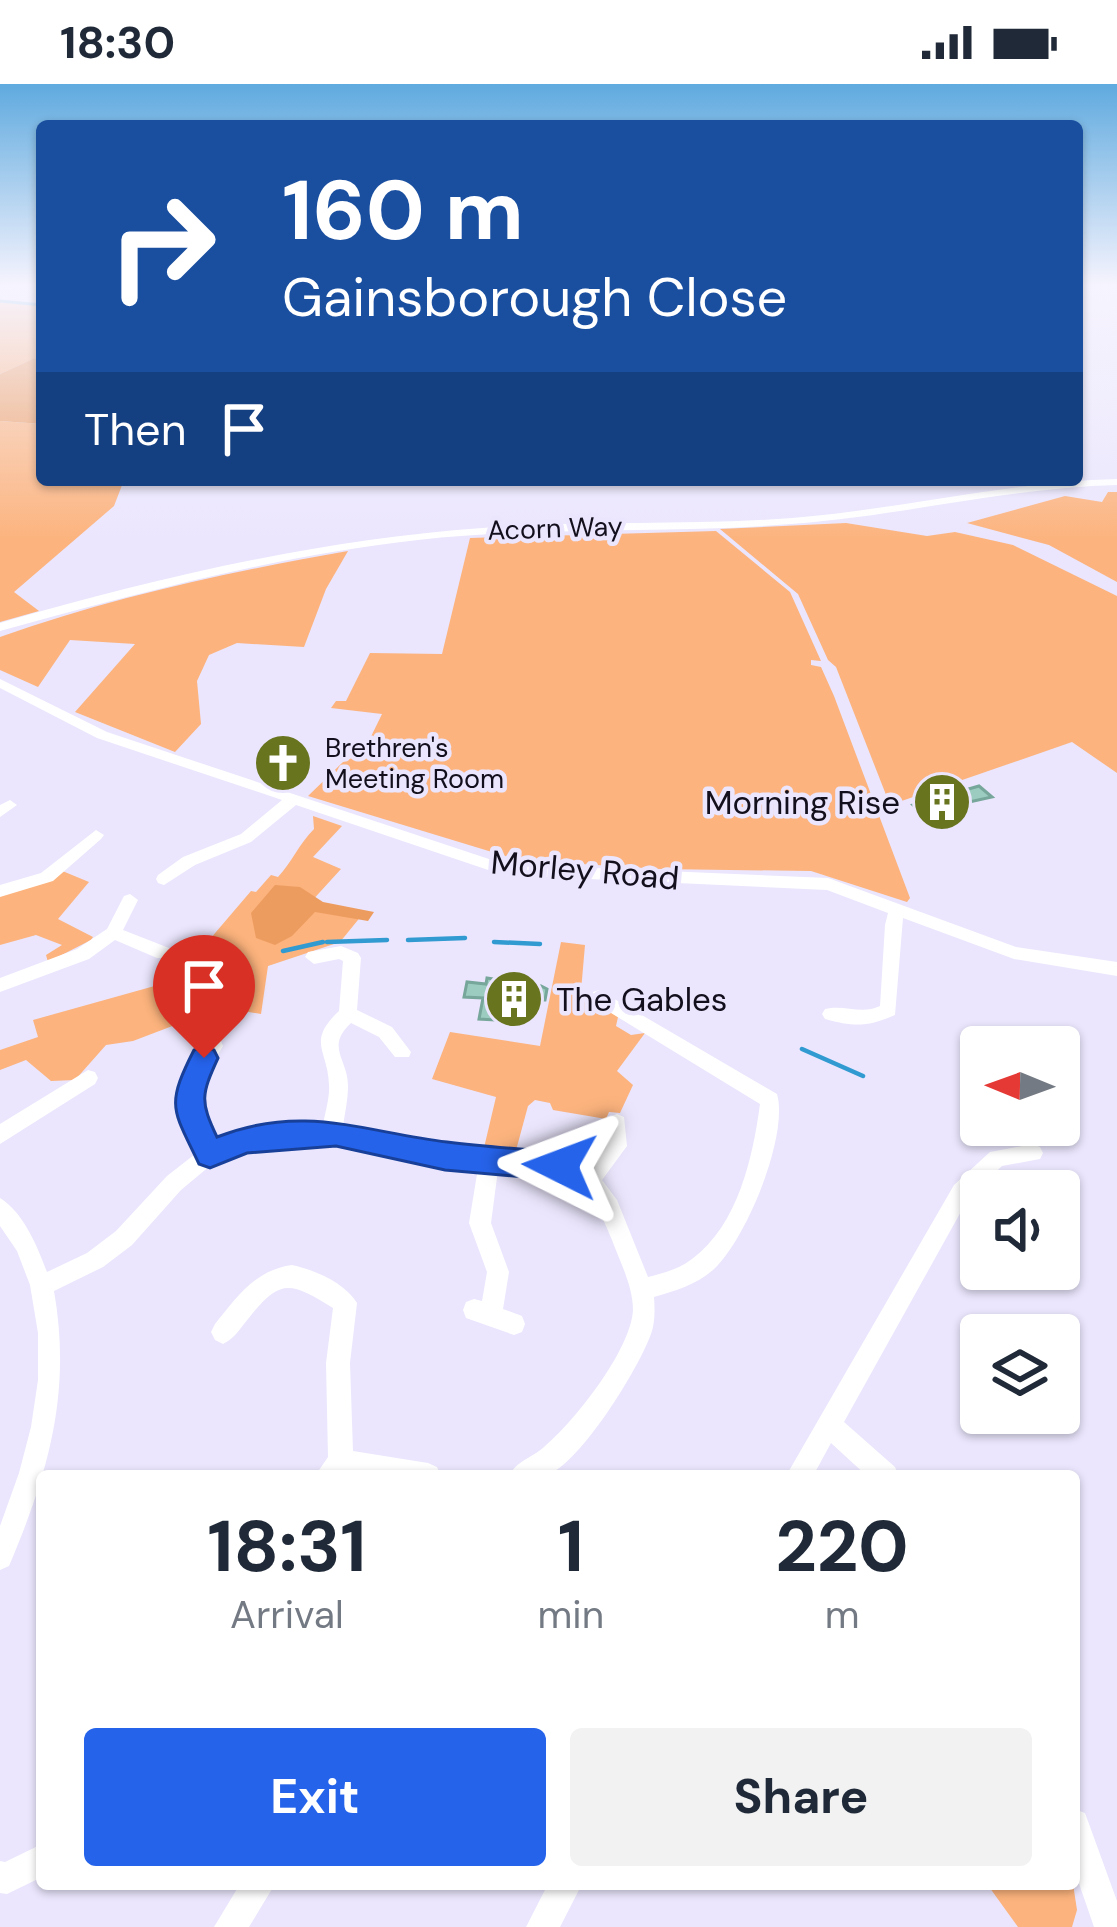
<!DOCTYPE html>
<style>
body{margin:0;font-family:"DM Sans",sans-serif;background:#f2f2f3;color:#1f2937;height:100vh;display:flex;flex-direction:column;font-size:45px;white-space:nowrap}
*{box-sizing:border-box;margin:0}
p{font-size:39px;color:#747a83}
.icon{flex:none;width:66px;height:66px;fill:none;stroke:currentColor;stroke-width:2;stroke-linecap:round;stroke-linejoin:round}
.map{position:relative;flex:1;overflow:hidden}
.drawer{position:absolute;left:36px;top:1386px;width:1044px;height:420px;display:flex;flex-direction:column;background:#fff;border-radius:12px;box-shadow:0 3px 9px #0004}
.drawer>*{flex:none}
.guide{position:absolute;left:36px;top:36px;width:1047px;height:366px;border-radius:12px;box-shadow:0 3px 9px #0004;background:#1a4fa0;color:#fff;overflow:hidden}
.needle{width:78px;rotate:271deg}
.controls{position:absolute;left:960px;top:942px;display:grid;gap:24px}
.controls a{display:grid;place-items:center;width:120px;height:120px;border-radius:12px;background:#fff;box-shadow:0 3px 9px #0004;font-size:60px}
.pin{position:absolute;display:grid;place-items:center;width:102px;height:102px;color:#fff;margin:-123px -51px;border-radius:50% 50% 50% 0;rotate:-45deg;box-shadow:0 0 12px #0007}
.pin .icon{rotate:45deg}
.me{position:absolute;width:132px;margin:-66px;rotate:273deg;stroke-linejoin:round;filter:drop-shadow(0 0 9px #0008)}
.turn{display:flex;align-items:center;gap:42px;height:252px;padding:0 48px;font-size:54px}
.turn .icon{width:156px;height:156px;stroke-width:2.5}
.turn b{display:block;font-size:84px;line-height:102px}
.then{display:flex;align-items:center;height:114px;padding:0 48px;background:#0003;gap:24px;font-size:45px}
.eta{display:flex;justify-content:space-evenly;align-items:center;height:204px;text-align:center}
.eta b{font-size:72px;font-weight:700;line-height:84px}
.primary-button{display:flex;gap:24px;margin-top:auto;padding:24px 48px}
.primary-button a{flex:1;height:138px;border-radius:12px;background:#2563eb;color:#fff;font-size:48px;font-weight:700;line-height:138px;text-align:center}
.primary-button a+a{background:#f2f2f3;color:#1f2937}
.status{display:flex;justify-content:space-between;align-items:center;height:84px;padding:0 60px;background:#fff;direction:ltr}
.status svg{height:33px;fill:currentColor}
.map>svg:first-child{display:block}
.green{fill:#fcb37d}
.forest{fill:#ed9c5f}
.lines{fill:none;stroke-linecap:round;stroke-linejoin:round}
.stream-far1{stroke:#319ad1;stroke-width:3}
.stream{stroke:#319ad1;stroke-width:4.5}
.building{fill:#9cccbf;stroke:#77a69a;stroke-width:3}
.minor{fill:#fff;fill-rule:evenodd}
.route{fill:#2563eb;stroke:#184099;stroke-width:3}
.labels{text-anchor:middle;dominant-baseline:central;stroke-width:9;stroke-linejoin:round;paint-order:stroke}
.far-street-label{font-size:27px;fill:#130f1c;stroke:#ebe6fd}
.far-poi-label{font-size:27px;fill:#130f1c;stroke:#ebe6fd;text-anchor:start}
.poi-label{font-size:33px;fill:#130f1c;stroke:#ebe6fd;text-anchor:end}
.street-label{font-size:33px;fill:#130f1c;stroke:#ebe6fd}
</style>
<div class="status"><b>18:30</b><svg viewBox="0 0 49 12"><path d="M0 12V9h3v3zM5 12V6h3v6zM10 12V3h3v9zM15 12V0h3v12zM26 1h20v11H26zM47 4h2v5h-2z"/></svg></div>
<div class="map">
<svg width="1117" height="1843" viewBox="0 0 1117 1843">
<rect width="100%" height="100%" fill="#ebe6fd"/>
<!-- green -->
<path class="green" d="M0,218L42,222V271L0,290Z
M0,337L42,340V396H124L114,422L14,508L39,527L0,538Z
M1108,408H1117V498L1049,461L967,439L1065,412L1102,418Z
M846,439L927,452L955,448L1013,461L1117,512V689L1072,658L890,721L836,583L828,576L798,510L720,445Z
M716,447L790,508L821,577L811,576V581L821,583L834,612L910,814L907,818L811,787L660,785L518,776L308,712L343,678L363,669L382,630L331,624L336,617H346L370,569L442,570L470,454Z
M348,467L326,505L304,563L237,559L209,571L197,597L201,640L175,668L75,628L135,560L70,556L38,603L0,586V553C113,513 229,488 348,467Z
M313,732L342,742L313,773L341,785L310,819L362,831L340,858L268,882L261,930L231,925L210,950L193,949L175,941L133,957L106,961L75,996L51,997L26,976L0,986V966L38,953L33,936L201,889L194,865L210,855L251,807L256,808L271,791L278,793C292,778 299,760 314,745Z
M60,786L89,798L58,835L93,853L91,856L48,878L46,871L62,861L36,851L0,861V810Z
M561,858L585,861L581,907L618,933L616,942L631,951L645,949L617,987L633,1001L620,1029L609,1028L606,1035L553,1026L550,1019L535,1016L528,1022L515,1070L483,1068L496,1013L432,995L450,948L540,962Z
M987,1800H1073L1077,1826L1072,1843H1018Z"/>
<!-- forest -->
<path class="forest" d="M35,274L42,276V340L0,337V290Z
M275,801L300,803L323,818L374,828L368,837L315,828L292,852L275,861L256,854L251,829Z"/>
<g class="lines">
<!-- stream-far1 -->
<path class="stream-far1" d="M0,217L42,221"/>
<!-- stream -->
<path class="stream" d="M408,856L465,854
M327,858L387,856
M494,858L540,860
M283,867L323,858
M207,888L240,878
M802,965L863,992"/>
</g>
<!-- building -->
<path class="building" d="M979,702L992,713L933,726L938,731L927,734L913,721Z
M487,894L541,902L547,905L545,916H499L495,936L479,935L483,914L464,913L467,898L486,900Z"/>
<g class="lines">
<!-- minor -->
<path class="minor" d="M23,199H38L0,207V203Z
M1117,395V401C1007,404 901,432 791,440C667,450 542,442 418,456C275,472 138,509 0,547V539C158,493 318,456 482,444C585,436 688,442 792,434C901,425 1007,398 1117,395Z
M0,595L107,648L504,780L828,794L1016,863L1117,878V892L1014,875L903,834L895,931C868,943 854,943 825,935L822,930L825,925C844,920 861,931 880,922L885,841L888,829L827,806L503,791L296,721L251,758L195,781L164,801L158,799L156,795L158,791L183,773L241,750L282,716L97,654L0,604Z
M10,716L17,721L0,733V721Z
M96,746L104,751L101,755L53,797L0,813V801L41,789Z
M130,810L138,816L123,846L169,864L172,869L169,874H157L115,856L89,875L0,908V894L77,865L107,845L124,812Z
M341,862L358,869L361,874L357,926L392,943L411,968L409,973H395L379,953L351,939C325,963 348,975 348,1002C348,1015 345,1029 343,1042L445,1063L560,1073L585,1086L607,1059L610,1033L617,1030L624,1033L627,1062L602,1096L617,1116L648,1193C664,1189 679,1185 692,1175C738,1141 753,1073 760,1020L593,918L590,913L593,908L599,906L777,1010C789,1052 746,1155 714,1185C698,1200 675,1207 654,1213C655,1226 655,1239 651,1250C639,1284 580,1380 547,1391C536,1395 520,1392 509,1392C516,1377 532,1374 544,1363C574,1338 631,1266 633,1226C633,1202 620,1178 612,1156C587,1090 562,1091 498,1086L491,1139L509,1188L503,1225L522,1232L525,1240L522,1248L514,1251L466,1234L463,1226L466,1218L474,1215L482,1217L487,1188L469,1139L478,1084L445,1081L336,1058L247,1065L217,1076L181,1106L132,1161L103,1183L54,1207C72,1309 48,1390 9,1482L0,1486V1442L19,1389L31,1343L38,1296V1249L30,1201L17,1167L0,1142V1114C24,1129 37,1162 47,1188L87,1169L116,1147L167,1092L199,1067C185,1024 168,1010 198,969C206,958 208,955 221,957L223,962C193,1013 195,1004 216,1058L246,1047L323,1041C325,1029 330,1013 329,1001C328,966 306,958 339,927L343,877L339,875L314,880L305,873L308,868Z
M88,986L95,988L98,994L95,1000L0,1060V1040Z
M1033,1060L1040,1063L1043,1069L1040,1075L1002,1082L968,1115L844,1338L895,1383L899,1392H867L831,1359L813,1392H786L954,1101L990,1068Z
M292,1181C315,1186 345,1199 357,1219L350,1279L353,1367L428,1379L437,1383L441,1392H315L328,1373L326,1279L333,1224C287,1195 279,1195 244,1240C237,1249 233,1255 223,1260L215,1256L211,1248L215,1240C237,1213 255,1186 292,1181Z
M1074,1725L1085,1729L1117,1817V1843H1094L1074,1785Z
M42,1760V1793L7,1810L0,1809V1777L5,1778Z
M240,1800H275L249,1843H214Z
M548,1800H582L560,1843H526Z"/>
</g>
<!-- sky -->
<linearGradient id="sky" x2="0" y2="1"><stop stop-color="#5faadf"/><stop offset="0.44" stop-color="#f6f4fe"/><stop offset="1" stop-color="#f6f4fe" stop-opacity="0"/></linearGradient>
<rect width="1117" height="457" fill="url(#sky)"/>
<!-- route -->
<path class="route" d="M204,963L214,966L218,974C201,1011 200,1017 217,1053C304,1019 363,1048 447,1058C485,1063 522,1065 560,1068L571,1072L575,1082L571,1092L560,1096L445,1086L336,1062L247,1069L210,1084L199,1080C173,1025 165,1023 194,966Z"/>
<!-- icons -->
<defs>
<symbol id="church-disc" viewBox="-11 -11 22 22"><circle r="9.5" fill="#69741f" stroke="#ebe6fd"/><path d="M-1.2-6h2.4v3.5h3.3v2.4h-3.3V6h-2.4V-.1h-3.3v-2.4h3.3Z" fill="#fff"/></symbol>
<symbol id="building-disc" viewBox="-11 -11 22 22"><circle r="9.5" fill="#69741f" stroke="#ebe6fd"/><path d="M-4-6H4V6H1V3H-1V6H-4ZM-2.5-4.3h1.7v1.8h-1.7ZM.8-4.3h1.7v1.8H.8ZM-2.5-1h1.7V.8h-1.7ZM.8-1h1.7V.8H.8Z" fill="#fff"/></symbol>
</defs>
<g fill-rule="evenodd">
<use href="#church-disc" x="250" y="646" width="66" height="66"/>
<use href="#building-disc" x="909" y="685" width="66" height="66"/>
<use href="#building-disc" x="481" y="882" width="66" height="66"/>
</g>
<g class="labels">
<!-- far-street labels -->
<g class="far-street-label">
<text transform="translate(555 444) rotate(-2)">Acorn Way</text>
</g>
<!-- far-poi labels -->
<g class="far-poi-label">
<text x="325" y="663">Brethren's<tspan x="325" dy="31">Meeting Room</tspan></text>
</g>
<!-- poi labels -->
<g class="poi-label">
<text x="900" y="718">Morning Rise</text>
<text x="556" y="915" text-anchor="start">The Gables</text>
</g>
<!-- street labels -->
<g class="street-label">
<text transform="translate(585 786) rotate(5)">Morley Road</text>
</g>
</g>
</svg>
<div class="controls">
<a><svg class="needle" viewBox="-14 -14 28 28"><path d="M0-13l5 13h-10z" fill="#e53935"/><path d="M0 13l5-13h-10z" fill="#747a83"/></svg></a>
<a><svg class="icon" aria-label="sound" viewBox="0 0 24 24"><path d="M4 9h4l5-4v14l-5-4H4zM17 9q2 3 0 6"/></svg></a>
<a><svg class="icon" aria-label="layers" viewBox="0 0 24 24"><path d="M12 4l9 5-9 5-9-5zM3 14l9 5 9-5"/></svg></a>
</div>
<div class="pin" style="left:204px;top:974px;background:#d93025"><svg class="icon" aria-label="arrive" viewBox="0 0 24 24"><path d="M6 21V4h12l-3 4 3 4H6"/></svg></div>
<svg class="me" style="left:560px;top:1082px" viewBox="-20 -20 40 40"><path d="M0-17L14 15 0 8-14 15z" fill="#2563eb" stroke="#fff" stroke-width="4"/></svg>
<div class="guide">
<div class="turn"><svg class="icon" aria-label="right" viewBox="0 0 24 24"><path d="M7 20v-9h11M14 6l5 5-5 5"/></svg><div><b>160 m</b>Gainsborough Close</div></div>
<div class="then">Then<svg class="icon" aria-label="arrive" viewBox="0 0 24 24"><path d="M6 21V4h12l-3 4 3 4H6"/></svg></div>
</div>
<section class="drawer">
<div class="eta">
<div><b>18:31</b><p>Arrival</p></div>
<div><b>1</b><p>min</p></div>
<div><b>220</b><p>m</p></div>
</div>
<div class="primary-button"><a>Exit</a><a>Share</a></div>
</section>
</div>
